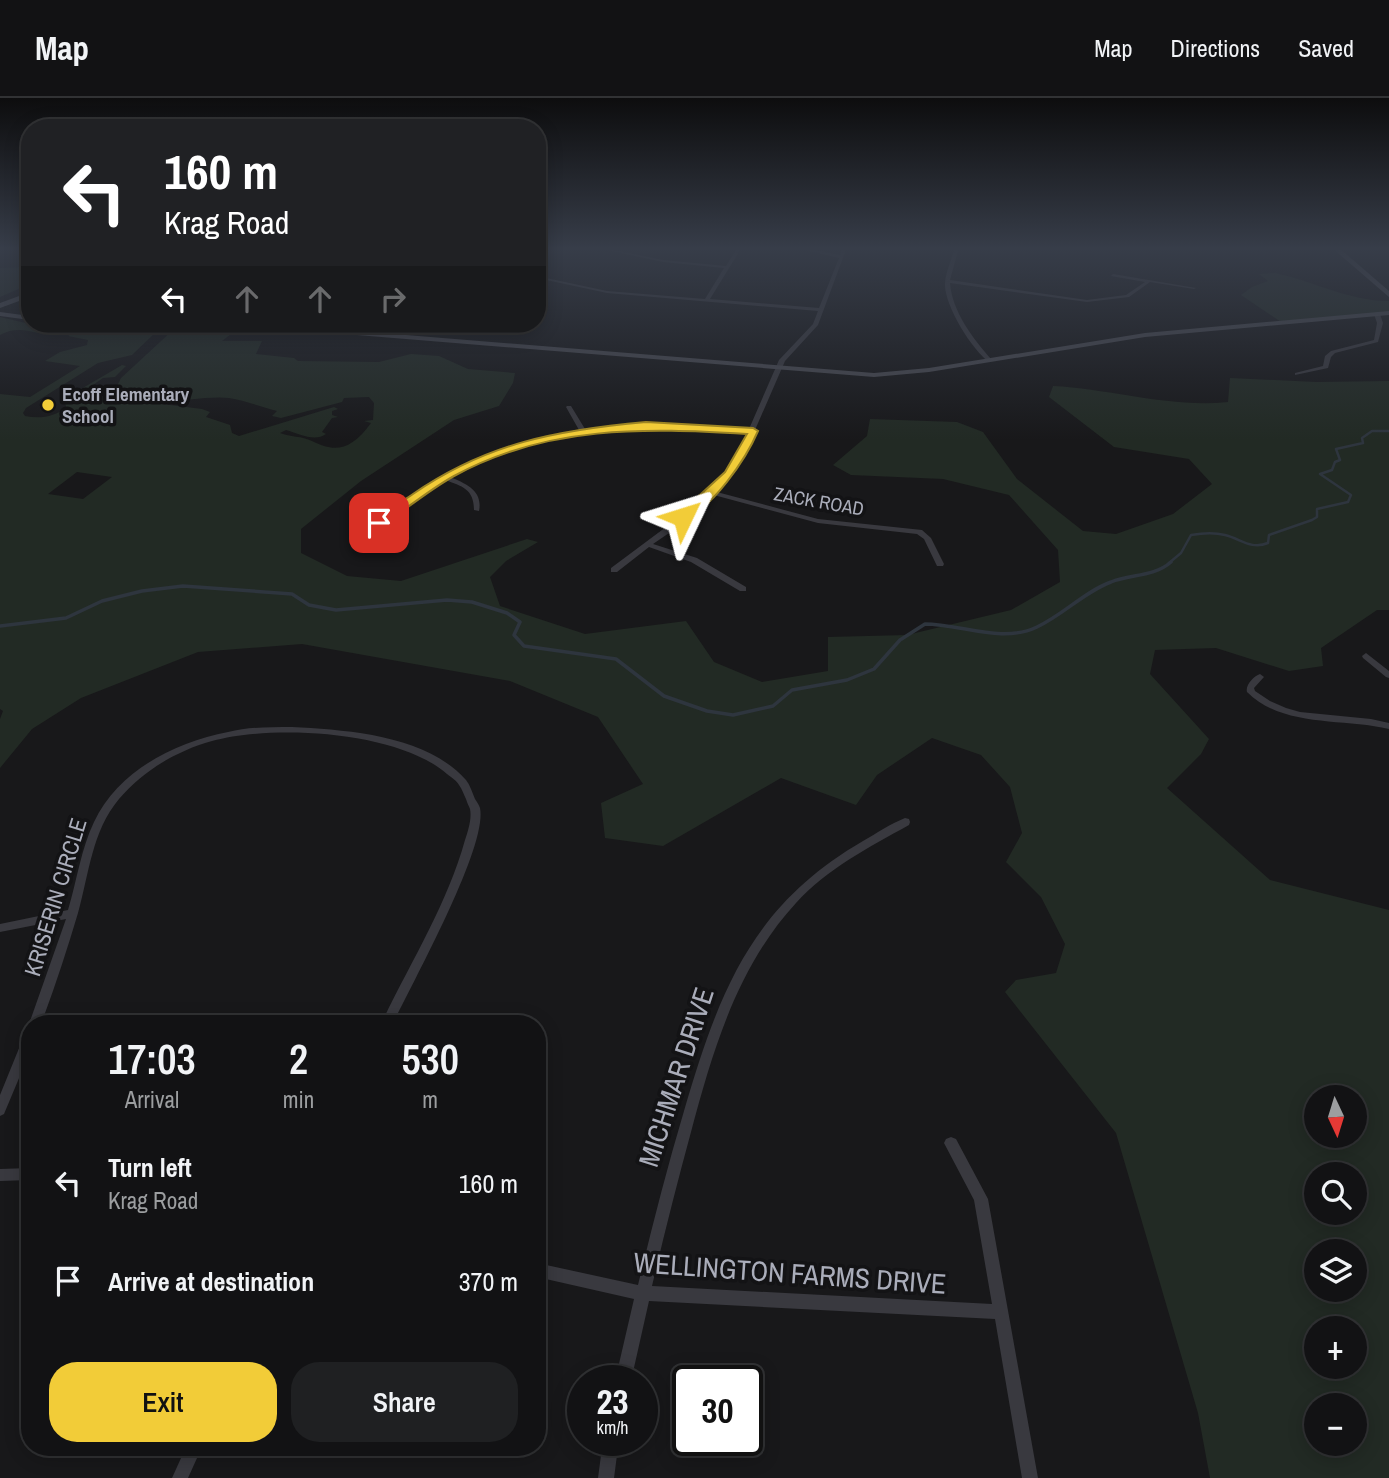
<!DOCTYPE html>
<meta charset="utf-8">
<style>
body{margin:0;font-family:"Archivo Narrow",sans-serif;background:#1f2022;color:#f1f3f6;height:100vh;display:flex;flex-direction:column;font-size:26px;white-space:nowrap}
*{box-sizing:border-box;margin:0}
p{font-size:23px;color:#9c9ea0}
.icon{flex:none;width:38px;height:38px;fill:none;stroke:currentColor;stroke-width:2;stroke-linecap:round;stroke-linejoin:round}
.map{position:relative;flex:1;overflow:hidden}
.drawer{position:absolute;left:21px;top:917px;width:525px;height:441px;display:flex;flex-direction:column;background:#121214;border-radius:28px;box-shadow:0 4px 18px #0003,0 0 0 2px #313234}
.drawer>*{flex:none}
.top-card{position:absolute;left:21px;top:21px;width:525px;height:214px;border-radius:28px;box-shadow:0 4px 18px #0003,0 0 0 2px #313234;background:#202124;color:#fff;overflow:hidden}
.needle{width:46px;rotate:176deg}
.tools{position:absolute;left:1304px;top:987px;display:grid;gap:14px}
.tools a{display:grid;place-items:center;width:63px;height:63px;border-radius:50%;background:#121214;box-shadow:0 4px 18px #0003,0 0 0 2px #313234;font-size:35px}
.speed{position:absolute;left:567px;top:1267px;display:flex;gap:14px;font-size:35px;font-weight:700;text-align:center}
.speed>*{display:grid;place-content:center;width:91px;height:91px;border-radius:50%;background:#121214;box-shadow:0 4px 18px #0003,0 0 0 2px #313234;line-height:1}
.speed small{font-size:18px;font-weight:400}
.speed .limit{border:4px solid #111;border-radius:10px;background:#fff;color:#111}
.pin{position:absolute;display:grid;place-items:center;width:60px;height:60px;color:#fff;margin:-30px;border-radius:14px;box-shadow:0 4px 10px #0006}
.me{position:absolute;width:77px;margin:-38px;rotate:49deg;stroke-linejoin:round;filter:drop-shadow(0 0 5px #0008)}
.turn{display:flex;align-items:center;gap:24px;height:147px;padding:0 28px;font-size:32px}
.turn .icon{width:91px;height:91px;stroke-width:2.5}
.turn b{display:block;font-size:49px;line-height:60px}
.lanes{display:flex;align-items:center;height:66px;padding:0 28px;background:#0003;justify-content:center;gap:35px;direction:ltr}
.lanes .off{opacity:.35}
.eta{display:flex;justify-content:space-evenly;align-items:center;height:119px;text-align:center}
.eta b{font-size:42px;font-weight:600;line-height:49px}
.cta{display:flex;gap:14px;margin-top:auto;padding:14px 28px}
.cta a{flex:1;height:80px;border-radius:28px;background:#f2cc38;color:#111;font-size:28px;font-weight:600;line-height:80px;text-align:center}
.cta a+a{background:#1f2022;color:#f1f3f6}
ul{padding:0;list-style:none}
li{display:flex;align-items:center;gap:21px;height:98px;padding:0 28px}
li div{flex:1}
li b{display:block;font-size:26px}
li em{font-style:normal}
header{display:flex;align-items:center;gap:42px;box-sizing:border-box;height:98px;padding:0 35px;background:#121214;border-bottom:2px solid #313234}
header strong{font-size:33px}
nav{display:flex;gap:38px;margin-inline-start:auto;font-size:24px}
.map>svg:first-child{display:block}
.green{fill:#222a24;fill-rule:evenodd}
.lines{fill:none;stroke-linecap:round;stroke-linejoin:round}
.stream-far1{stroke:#2e353e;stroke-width:2.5}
.stream{stroke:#2e353e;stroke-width:3.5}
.street{fill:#39393f;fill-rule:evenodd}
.secondary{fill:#47484f;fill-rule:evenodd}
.route{fill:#f2cc38;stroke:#9d8524;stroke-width:2}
.poi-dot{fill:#f2cc38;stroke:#131315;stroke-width:2.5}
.labels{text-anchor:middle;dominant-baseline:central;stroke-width:7;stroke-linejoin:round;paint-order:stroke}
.far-poi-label{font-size:19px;font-weight:bold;fill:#aaadba;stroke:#131315;text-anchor:start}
.far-street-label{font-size:19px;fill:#aaadba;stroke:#131315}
.street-label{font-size:23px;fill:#aaadba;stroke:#131315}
.near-street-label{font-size:28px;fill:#aaadba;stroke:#131315}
</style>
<header>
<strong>Map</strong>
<nav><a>Map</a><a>Directions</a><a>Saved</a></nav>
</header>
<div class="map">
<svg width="1389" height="1380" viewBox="0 0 1389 1380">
<rect width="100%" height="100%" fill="#18181a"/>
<!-- green -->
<path class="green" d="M30,169V186L0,199V170Z
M1275,175C1314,183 1348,203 1389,203V214L1281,224L1241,197L1252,189L1268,183L1259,176Z
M0,219L30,226L71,228C48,250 28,221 0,237Z
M182,226H409L410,229L405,237Z
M83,228L158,232L132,257L98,265L26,310L23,315L25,318C40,321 55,319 66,309L65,303L69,298L122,267L126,268L115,279L103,280L86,292L107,291V299L202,311L210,314L206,319L230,327L232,335L239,338L334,309L338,311L332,313V317L338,319L332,320L322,334L326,336C315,344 299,336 286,332L280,335C290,339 302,338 312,343C334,354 350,354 371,325L364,323L373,322L374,305L369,299L344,300L342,304L281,320L272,318L277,313C261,309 244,302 229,300C201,296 133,315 116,290L121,280L173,232L252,231L235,233L222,243H262L256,256L294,260L298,263L379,264L411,256L439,258L468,271L515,275L513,285L499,308L454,322L361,383L301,431V455L347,478L401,483L527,441L538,444L506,463L490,479L500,508L585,536L686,523L714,564L762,584L828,573V539L907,537L1011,512L1060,484L1058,452L1009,397L943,381L851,377L833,367L867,338L870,321L957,324L983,334L1017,381L1083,433L1116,436L1173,416L1212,386L1189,361L1114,349L1049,299L1053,288C1112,291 1169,310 1228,304L1230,280L1316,284L1389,283V512H1377L1321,550L1323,568L1289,573L1216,550L1155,552L1150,576L1209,641L1201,656L1167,690L1270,782L1389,812V1380H1210L1198,1315L1116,1035L1005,894L1016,882L1056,875L1065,846L1041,799L1006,764L1022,735L1010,689L981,657L932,640L877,677L856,707L781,680L663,748L605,740L601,705L643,686L598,619L510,583L302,546L198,554L81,600L32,631L0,670V621L3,613L0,611V296L30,299L80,268L45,263L60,254L87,247L88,242L68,238ZM77,374L112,379L83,401L48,396ZM1316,999H1354V1038H1316ZM1316,1076H1354V1115H1316ZM1316,1153H1354V1192H1316ZM1316,1230H1354V1269H1316ZM1316,1307H1354V1346H1316Z"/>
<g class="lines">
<!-- stream-far1 -->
<path class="stream-far1" d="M1169,465L1181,455L1191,437C1202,435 1214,434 1225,437C1241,441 1251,452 1268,445L1269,437L1312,422L1317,419V411L1348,404L1351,397L1320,376L1332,372L1335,364L1340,362L1336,351L1363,345L1362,340L1372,333H1389"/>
<!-- stream -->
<path class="stream" d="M0,528L66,520L102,503L142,493L183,488L292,496L309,507L336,512L447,502L472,504L507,515L520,524L514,537L524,548L616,561L664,598L707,613L733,617L773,608L792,592L847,582L874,571L900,542L925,526C961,526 1002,546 1037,529C1063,517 1084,494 1111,484C1131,476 1154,479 1171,464"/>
<!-- street -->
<path class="street" d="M738,149H742L710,201L819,210L839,160L793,149H801L840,157L843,149H847L818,227L785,263L755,332L756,333L754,335L739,367L713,393L818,421L922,432L931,440L944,466L943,468H937L924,441L917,436L818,425L710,396L672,433L653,446L697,460L746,489V493H740L691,464L649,449L617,474H611V470L666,429L734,365L748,334C643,324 545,329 450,379C467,386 483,393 479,413L474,412C474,391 462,388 445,382L382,427H376V423C397,408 417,392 439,379C482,355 531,340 579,332L566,309L567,308H571L585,331C639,322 695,325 749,331L779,262L813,226L818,213L607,195L537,180V178L607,193L705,201L724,170L663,164L607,152L609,151L663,162L726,168Z
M955,149H959L950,182L1087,202L1126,197L1145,184L1111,178L1113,176L1196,190L1194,191L1150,184L1129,199L1087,204L950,185C952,213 973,241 992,262L989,264C972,252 945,208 945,187C945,175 952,161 955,149Z
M1377,214L1380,216L1383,225L1378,244L1335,255L1331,259L1328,270L1295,277V275L1323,268L1325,258L1331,253L1374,242L1377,225L1374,216Z
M1366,555L1389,573V580L1386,579L1363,560L1362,558Z
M1260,576L1264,579L1254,590L1255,593L1270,603L1286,610L1300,614L1371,621L1389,625V631C1342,620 1283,630 1247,594C1245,587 1254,578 1260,576Z
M292,629C348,632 426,637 466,682C470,687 472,694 475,701C477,704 479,707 480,710C488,749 412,885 393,926H381C410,865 447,807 465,742C468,733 472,721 470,711C469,708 467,705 466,701C464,697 462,691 459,687C457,683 451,679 447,676C398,633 274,626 212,643C176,653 143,673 119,701C92,733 89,776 78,815C67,852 55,889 41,926H30V927L29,926L66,821L0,834V826L68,812C77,782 81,751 94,724C118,673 175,644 228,634C249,629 270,629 292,629Z
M905,720L909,721L910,724L909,727C869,749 827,771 796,805C737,869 713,952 691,1034C677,1085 664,1137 652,1188L992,1206L974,1102L944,1045L946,1041L951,1039L956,1041L988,1101L1038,1380H1022L995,1221L649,1203L631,1283H615L634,1201L537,1179V1165L638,1187C652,1129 667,1070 684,1013C719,894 751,808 863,743C877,735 890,726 905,720Z
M30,933V954L4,1016L0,1018V997L24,938L26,934Z
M30,1070V1082L0,1083V1071Z
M603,1342H619L614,1380H598Z
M186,1349H202L188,1380H172Z"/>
<!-- secondary -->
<path class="secondary" d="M1331,149H1338L1389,193V199Z
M30,194V199L0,210V205Z
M1389,213V217L1145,239L929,274L874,279L308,233L123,228L119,226L308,229L874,275L929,270L1145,235Z
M0,214L30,218V222L0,218Z"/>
</g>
<!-- sky -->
<linearGradient id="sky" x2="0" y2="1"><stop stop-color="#0d0d0e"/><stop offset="0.44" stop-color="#373d49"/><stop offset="1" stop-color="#373d49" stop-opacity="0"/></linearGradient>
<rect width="1389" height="342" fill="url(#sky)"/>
<!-- route -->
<path class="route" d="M646,324L753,330L758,333C746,361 712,411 683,422L677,419L679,416L725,374L747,336C645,330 547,327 454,378C429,392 406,411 383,427L373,425C384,413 400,405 413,396C487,345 557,332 646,324Z"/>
<!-- markers -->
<circle class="poi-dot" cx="48" cy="307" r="7"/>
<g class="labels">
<!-- far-poi labels -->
<g class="far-poi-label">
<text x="62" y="296">Ecoff Elementary<tspan x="62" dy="22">School</tspan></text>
</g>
<!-- far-street labels -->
<g class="far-street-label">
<text transform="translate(819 403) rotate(10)">ZACK ROAD</text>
</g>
<!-- street labels -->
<g class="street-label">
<text transform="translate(55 799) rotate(-73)">KRISERIN CIRCLE</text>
</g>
<!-- near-street labels -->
<g class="near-street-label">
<text transform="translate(676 979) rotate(-72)">MICHMAR DRIVE</text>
<text transform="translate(790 1175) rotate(4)">WELLINGTON FARMS DRIVE</text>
</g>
</g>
</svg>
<div class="tools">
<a><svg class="needle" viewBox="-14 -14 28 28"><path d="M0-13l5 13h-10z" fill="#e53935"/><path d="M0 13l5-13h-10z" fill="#9c9ea0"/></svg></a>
<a><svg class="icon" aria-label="search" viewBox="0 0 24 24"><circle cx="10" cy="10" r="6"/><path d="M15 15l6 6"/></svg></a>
<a><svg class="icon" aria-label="layers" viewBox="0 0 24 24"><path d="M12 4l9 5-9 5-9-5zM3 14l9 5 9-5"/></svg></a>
<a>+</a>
<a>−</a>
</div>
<div class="speed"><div>23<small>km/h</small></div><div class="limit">30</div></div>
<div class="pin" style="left:379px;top:425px;background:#d93025"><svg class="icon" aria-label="arrive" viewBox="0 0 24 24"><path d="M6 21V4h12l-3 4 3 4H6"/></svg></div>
<svg class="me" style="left:683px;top:419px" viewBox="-20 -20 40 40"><path d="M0-17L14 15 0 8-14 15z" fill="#f2cc38" stroke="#fff" stroke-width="4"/></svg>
<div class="top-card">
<div class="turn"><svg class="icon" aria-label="left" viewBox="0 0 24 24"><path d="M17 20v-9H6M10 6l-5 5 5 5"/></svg><div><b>160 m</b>Krag Road</div></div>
<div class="lanes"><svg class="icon" aria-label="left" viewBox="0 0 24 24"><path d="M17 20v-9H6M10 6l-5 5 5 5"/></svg><svg class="icon off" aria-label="ahead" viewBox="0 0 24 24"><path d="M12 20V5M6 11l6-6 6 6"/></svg><svg class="icon off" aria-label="ahead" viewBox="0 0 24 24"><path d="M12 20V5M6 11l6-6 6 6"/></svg><svg class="icon off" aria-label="right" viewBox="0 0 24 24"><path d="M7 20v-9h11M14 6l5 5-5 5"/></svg></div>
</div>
<section class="drawer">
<div class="eta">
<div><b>17:03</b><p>Arrival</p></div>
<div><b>2</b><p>min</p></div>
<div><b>530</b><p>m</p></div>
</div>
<ul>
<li><svg class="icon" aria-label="left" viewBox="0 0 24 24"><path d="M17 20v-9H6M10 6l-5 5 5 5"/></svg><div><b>Turn left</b><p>Krag Road</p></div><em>160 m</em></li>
<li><svg class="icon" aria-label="arrive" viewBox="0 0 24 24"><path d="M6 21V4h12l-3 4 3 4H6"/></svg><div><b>Arrive at destination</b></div><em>370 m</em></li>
</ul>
<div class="cta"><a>Exit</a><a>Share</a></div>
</section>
</div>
